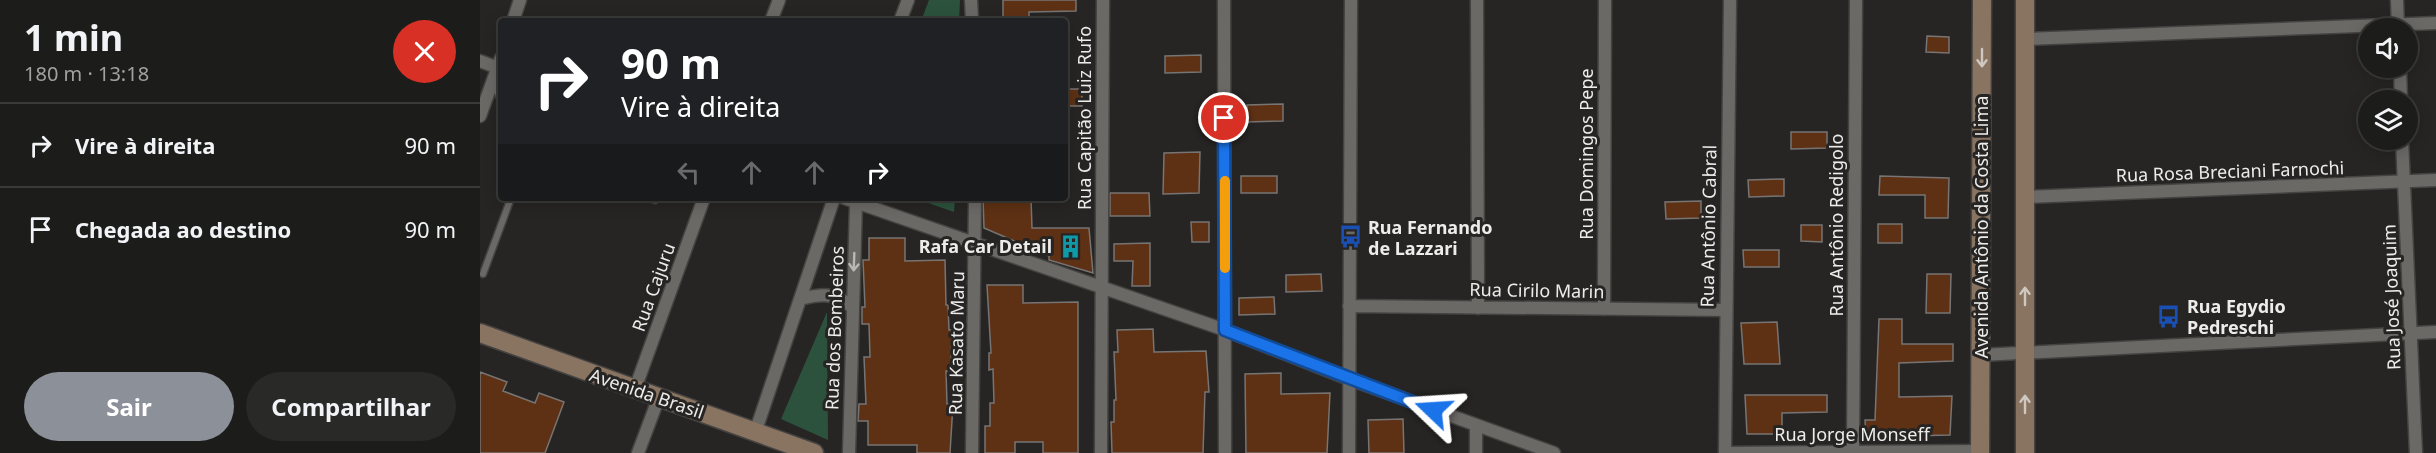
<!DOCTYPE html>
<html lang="pt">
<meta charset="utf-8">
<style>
body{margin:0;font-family:"Noto Sans",sans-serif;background:#292927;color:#f1f3f6;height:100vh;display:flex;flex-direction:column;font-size:22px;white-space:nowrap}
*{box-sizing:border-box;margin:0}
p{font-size:20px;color:#a0a1a2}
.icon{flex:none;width:33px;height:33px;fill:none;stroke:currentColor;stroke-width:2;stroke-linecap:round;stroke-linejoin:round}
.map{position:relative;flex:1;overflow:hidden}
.sheet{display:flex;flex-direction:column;background:#1c1c1a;width:480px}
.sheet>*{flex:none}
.hud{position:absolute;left:18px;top:18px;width:570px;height:183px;border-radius:6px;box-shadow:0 3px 15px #0003,0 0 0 2px #3a3a39;background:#202124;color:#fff;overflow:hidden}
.tools{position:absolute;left:1878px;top:18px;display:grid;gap:12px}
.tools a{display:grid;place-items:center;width:60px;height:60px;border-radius:50%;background:#1c1c1a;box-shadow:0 3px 15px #0003,0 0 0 2px #3a3a39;font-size:30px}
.pin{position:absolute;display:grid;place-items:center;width:51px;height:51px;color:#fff;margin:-26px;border:3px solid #fff;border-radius:50%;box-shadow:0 2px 6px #0007}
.me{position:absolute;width:66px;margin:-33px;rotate:290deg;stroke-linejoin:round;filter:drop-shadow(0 0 4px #0008)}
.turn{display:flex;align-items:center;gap:21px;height:126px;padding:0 24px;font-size:27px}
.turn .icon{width:78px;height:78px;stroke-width:2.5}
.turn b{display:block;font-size:42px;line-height:51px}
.lanes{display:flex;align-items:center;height:57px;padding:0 24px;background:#0003;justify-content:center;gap:30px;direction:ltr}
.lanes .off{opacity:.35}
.round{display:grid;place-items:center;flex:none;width:63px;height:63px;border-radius:32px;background:#292927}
.headline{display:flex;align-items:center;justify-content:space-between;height:102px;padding:0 24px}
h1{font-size:36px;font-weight:700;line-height:45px}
.button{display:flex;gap:12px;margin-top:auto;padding:12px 24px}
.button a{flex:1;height:69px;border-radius:36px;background:#8c9099;color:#fff;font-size:24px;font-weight:700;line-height:69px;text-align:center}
.button a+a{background:#292927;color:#f1f3f6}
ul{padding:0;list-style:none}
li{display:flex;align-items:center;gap:18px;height:84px;padding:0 24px;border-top:2px solid #3a3a39}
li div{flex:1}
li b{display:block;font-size:22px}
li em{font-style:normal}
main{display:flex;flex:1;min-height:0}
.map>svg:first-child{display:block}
.green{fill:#2c523d}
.building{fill:#5e3114;stroke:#777473;stroke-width:1.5}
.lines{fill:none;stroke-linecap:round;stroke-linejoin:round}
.lane-casing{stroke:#444341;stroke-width:9}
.street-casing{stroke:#444341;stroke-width:15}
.secondary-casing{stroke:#444341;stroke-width:21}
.lane{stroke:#6a6966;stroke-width:6}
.street{stroke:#6a6966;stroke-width:12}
.secondary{stroke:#897361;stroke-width:18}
.oneway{stroke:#cec8c1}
.oneway2{stroke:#b8b8b5}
.route-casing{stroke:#114b97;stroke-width:15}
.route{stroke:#1a73e8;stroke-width:10}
.slow{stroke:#f59e0b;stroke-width:10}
.labels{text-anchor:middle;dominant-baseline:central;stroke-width:6;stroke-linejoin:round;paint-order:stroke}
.street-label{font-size:18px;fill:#ececea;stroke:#262523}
.poi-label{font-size:18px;font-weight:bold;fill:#ececea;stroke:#262523;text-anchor:start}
</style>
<main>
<section class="sheet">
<div class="headline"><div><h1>1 min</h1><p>180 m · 13:18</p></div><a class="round" style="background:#d93025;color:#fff"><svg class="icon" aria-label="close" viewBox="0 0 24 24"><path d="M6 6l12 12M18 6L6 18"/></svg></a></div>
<ul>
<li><svg class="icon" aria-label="right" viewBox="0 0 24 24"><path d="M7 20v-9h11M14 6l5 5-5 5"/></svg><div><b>Vire à direita</b></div><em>90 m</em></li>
<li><svg class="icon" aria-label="arrive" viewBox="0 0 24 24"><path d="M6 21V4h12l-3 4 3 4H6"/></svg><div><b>Chegada ao destino</b></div><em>90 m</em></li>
</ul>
<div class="button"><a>Sair</a><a>Compartilhar</a></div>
</section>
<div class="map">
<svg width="1956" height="453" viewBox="0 0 1956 453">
<rect width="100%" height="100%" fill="#262523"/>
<!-- green -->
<path class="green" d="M449,0H480L479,21H441Z
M434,198H475L474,212Z
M347,312L348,440L301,419Z"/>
<!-- building -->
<path class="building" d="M523,0H596V11L549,12V21H523Z
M1447,36L1469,37V53L1446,52Z
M721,55V72L685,73V56Z
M585,89H602V106H585Z
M803,104V121L767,122V105Z
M1311,132H1347V148L1311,149Z
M720,152L719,193L683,194L684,153Z
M761,176H797V193H761Z
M1400,176L1469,178L1468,218H1445V195H1399Z
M1304,179V196L1269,197L1268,180Z
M630,193H669L670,216H630Z
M503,198H551L552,228H609L613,273L569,260V256L504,228Z
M1221,201V218L1186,219L1185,202Z
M711,222H729V242H712Z
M1398,224H1422V243H1398Z
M1321,225H1342V242L1321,241Z
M389,238H425V261L465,260L466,305H468L469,330H472L471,371H466L467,404H473L470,453H437V445H388V421H378L379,404H386L384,357H390L389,324H382V307H385L383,260H389Z
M670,243V286H652L653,261H634V244Z
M1263,250H1299V267H1264Z
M841,274L842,291L806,292V275Z
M1447,274H1471L1470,313H1446Z
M507,285H543V303L598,302V453H563V442H535V453H505V426H510V403H514L513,369L509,370V353H511Z
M794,297L795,314L759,315V298Z
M1399,319H1422V344H1473V361L1419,363V397L1472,396L1470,435L1386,437L1385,420H1395Z
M1297,322L1300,364H1264L1261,323Z
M673,329L674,352L726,351L729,392H725L723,453H632L631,422H634V400H636L634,352H638L637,330Z
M0,372L27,382L23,391L55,403L59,393L84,402L65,453H0Z
M801,373V394L850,393L847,453H766L765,374Z
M1265,395H1347V412L1302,413V434H1267Z
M923,419L924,453H889L888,420Z"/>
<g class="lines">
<defs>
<path id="lane" d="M13,82L21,100
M171,198L175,200
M3,274L31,198"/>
<path id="street" d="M491,0L492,21
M744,0L745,453
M997,0L998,308
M1917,0L1918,28
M33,21L40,0
M291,21L299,0
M420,21L428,0
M1545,39L1956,23
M0,61L21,69
M1920,68L1921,100
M0,116L21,58
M1922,140L1936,453
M1545,197L1956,180
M364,198L745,330L869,379L1074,453
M320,299C341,294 355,292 372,307
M869,306L1245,310
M1124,309L1125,0
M1501,355L1956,332
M155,389L224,198
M276,430L354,198
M1373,451L1376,0
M158,453L179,397
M369,453L376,203
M492,453L495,198
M621,453L623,0
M869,453L871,0
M996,453V425
M1245,453L1250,0
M1245,453L1500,451"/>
<path id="secondary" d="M0,333L334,453
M1500,453L1502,0
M1545,453V0"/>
</defs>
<!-- lane casing -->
<use href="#lane" class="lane-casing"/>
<!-- street casing -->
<use href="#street" class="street-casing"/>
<!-- secondary casing -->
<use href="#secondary" class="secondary-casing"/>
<!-- lane -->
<use href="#lane" class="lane"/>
<!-- street -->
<use href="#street" class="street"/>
<!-- secondary -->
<use href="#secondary" class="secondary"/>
</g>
<!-- one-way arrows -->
<defs><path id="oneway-shaft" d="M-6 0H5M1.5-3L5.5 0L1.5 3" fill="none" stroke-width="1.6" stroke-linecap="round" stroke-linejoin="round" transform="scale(1.5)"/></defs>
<g class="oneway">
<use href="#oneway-shaft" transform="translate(1502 58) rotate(90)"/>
<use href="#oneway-shaft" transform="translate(1545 296) rotate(-90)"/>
<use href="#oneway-shaft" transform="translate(1545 404) rotate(-90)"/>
</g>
<use class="oneway2" href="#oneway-shaft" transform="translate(374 262) rotate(92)"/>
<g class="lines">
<defs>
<path id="route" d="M744,118L745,330L953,410"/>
</defs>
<!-- route casing -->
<use href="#route" class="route-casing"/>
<!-- route -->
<use href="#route" class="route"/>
<!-- slow -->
<path class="slow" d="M745,181V268"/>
</g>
<!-- icons -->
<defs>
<symbol id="bus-bare" viewBox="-9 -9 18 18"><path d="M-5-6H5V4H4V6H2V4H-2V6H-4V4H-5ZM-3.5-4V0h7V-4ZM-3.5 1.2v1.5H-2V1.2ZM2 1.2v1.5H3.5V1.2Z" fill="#1a4fb4" stroke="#262523" stroke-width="2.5" paint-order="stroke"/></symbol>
<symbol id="building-bare" viewBox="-9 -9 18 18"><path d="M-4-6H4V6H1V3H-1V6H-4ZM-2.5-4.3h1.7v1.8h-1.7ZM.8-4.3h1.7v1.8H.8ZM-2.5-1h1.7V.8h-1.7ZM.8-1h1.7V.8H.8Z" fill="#0f9aa8" stroke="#262523" stroke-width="2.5" paint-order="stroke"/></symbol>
</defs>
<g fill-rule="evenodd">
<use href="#bus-bare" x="854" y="220" width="33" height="33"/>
<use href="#building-bare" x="574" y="230" width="33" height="33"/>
<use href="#bus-bare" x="1672" y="300" width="33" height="33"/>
</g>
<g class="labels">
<!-- street labels -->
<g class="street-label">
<text transform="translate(604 118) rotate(-90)">Rua Capitão Luiz Rufo</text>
<text transform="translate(1106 154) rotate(-90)">Rua Domingos Pepe</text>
<text transform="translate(1750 171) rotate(-2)">Rua Rosa Breciani Farnochi</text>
<text transform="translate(1356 225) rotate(-90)">Rua Antônio Redigolo</text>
<text transform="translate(1228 226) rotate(-89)">Rua Antônio Cabral</text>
<text transform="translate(1501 227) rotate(-90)">Avenida Antônio da Costa Lima</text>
<text transform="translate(173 287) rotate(-70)">Rua Cajuru</text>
<text transform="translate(1057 290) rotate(1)">Rua Cirilo Marin</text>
<text transform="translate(1911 297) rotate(-92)">Rua José Joaquim</text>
<text transform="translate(354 328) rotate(-88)">Rua dos Bombeiros</text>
<text transform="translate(476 343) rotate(-89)">Rua Kasato Maru</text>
<text transform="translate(167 393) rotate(19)">Avenida Brasil</text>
<text x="1372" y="434">Rua Jorge Monseff</text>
</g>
<!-- poi labels -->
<g class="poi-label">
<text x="888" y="227">Rua Fernando<tspan x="888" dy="21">de Lazzari</tspan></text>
<text x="572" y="246" text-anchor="end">Rafa Car Detail</text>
<text x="1707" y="306">Rua Egydio<tspan x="1707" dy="21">Pedreschi</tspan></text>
</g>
</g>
</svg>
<div class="tools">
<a><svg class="icon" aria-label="sound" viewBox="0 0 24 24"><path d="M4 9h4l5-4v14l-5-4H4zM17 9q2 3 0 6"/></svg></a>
<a><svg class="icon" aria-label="layers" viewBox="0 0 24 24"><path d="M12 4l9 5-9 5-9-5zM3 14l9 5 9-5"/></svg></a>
</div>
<div class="pin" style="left:744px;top:118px;background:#d93025"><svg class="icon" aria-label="arrive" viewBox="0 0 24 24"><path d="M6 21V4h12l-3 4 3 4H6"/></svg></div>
<svg class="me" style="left:953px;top:410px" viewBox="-20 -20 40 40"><path d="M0-17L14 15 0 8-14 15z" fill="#1a73e8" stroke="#fff" stroke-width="4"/></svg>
<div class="hud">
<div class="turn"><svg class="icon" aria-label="right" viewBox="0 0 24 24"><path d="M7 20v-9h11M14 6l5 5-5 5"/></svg><div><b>90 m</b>Vire à direita</div></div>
<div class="lanes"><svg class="icon off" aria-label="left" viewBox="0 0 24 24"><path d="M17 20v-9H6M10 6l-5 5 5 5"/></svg><svg class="icon off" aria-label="ahead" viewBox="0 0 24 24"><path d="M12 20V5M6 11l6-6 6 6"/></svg><svg class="icon off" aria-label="ahead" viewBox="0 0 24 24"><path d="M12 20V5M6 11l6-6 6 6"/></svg><svg class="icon" aria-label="right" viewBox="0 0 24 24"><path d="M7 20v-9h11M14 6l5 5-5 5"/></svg></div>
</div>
</div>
</main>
